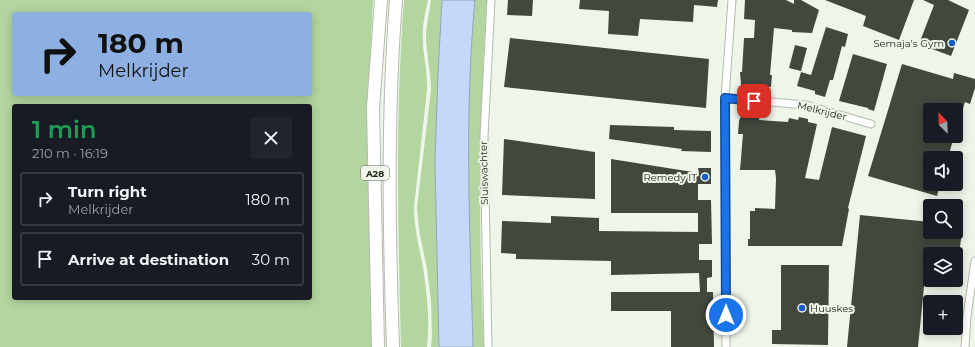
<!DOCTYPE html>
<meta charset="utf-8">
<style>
body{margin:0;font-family:Montserrat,sans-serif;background:#20242c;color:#f1f3f6;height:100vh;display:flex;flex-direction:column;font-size:15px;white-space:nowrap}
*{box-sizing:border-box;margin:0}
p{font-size:13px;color:#9ea1a6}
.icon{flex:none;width:22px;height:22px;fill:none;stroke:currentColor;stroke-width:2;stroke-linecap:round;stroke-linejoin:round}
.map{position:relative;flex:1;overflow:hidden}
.drawer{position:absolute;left:12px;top:104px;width:300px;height:196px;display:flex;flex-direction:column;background:#171b24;border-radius:4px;box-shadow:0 2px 10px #0003}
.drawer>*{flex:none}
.hud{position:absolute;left:12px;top:12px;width:300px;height:84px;border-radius:4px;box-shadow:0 2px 10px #0003;background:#8eafe1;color:#111;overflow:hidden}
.needle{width:26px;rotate:337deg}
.controls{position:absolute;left:923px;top:103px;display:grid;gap:8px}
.controls a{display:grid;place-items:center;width:40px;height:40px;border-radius:4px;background:#171b24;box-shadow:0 2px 10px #0003;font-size:20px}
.pin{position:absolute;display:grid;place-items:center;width:34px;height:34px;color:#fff;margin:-17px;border-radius:8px;box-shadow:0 2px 6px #0006}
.me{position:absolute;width:44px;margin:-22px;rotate:0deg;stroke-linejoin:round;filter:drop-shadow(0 0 3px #0008)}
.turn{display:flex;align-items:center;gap:14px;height:84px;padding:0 20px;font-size:18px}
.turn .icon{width:52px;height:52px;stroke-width:2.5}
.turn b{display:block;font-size:28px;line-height:34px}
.round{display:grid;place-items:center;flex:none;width:42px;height:42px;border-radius:4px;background:#20242c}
.headline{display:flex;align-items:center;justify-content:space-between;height:68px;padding:0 20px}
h1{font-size:24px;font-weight:600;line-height:30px;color:#1e9e55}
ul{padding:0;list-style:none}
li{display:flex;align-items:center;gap:12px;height:54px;margin:0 8px 6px;padding:0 12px;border:2px solid #363941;border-radius:4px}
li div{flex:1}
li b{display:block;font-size:15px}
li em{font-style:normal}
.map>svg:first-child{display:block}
.green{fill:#b3d59f;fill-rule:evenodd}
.water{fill:#c4d9fa;stroke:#94a3b9}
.building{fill:#42483e}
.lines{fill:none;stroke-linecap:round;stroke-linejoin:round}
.street-casing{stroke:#b3bbae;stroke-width:9}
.highway-casing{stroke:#b3bbae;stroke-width:14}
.street{stroke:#fff;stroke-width:7}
.highway{stroke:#fff;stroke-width:12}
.route-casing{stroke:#114b97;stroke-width:10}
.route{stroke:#1a73e8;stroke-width:7}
.poi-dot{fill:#155cc7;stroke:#edf6e9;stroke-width:1.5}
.labels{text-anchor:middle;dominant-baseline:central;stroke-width:4;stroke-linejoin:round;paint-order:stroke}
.shield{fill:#edf6e9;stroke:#60645d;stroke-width:1}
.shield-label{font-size:9px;font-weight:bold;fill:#232621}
.poi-label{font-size:10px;fill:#232621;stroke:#edf6e9;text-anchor:end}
.street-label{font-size:10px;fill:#232621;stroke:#edf6e9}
</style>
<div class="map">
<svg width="975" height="347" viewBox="0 0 975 347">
<rect width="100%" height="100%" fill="#edf6e9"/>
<!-- green -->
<path class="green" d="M0,0H373C366,116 369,231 372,347H0ZM14,14H310V94H14ZM14,106H310V298H14Z
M404,0H428C425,13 422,26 423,40C423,57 428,73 427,90L414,207C414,227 419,247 423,267C427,293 430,321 427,347H401C398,231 395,116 404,0Z
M431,0H442L435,161L439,347H431L432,336L431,301L427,269L419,230L417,207L431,90C431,73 427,57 426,40C426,27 429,13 431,0Z
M475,0H487C479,115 478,231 484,347H473C470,232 464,115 475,0Z"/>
<!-- water -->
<path class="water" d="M442,0H475C464,115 470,232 473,347H439L435,161L438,74Z"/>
<!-- building -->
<path class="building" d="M508,0H533L532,16L507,15Z
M580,0H718L717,7L694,5L693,22L640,19L638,36L608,34L609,11L579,9Z
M745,0H786L794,4V0H801L819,10L812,33L792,32V30L774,28L770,75H772L771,87L741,85L740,72H742L744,38H754L755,20L744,19Z
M825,0H914L899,40L863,26L866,16Z
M923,0H948L969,10L951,56L919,44L934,5Z
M826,27L848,34L845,47L842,46L833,80H830L825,97L815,94V91L797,86L801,72L811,75Z
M510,38L709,59L706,108L504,87Z
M795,45L807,48L801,71L789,68Z
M853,54L887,64L874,111L868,109V108L839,101Z
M902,64L953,79L954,73L975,79V88L970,104L965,102L958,125H956V110H930V136H954L948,158H930V184H940L937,196L868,176Z
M747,114L760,115L759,120L788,122L789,118L798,120L799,117L808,119V122L817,124L805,178L819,180L832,127L866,136L848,208L849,209L842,246H748V239H750V211H755V208L775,209L776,178L775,170H740L743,134H738L739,121L741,116Z
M610,125L674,127V130L711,131V152L681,151L682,149L609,139Z
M504,139L595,152V199L502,195Z
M611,159L699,173L698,168H711V184H698V200H711L712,244H699V260H712V277L707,278V292H713L714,347H671V311H611V292H700L699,273L611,275V261L516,259V254L501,253L502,221L551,223V216L599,218V231L698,232V213H611Z
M860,215L930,222V232H962L959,254H930V277H925L918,347H847Z
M781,265H829L828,345L772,344V330H781Z"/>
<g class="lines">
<defs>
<path id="street" d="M725,98L806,105L871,124
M488,347L484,136L491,0
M726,347L725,98L732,0
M965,347L967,316L975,261"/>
<path id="highway" d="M378,347L373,108L381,0
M393,347C389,231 387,116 396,0"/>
</defs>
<!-- street casing -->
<use href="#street" class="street-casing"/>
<!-- highway casing -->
<use href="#highway" class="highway-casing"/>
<!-- street -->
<use href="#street" class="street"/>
<!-- highway -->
<use href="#highway" class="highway"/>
</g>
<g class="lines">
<defs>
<path id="route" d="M726,315L725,98L754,101"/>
</defs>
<!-- route casing -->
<use href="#route" class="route-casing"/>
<!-- route -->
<use href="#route" class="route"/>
</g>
<!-- markers -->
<g class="poi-dot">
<circle cx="952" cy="43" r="4"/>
<circle cx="705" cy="177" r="4"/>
<circle cx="802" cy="308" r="4"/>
</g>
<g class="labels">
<!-- shield labels -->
<rect class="shield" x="361" y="166" width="28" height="14" rx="3"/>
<g class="shield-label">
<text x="375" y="173">A28</text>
</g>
<!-- poi labels -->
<g class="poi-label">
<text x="944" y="43">Semaja's Gym</text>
<text x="697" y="177">Remedy IT</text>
<text x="810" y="308" text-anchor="start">Huuskes</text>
</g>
<!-- street labels -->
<g class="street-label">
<text transform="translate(822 111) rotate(14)">Melkrijder</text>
<text transform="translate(484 173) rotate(-91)">Sluiswachter</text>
</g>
</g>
</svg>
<div class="controls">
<a><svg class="needle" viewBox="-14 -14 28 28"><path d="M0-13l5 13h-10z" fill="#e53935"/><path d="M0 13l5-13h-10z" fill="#9ea1a6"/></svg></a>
<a><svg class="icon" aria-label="sound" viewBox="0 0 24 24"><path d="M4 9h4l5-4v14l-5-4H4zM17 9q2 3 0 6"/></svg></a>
<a><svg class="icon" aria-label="search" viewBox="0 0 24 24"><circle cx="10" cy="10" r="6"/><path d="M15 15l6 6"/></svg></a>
<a><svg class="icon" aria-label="layers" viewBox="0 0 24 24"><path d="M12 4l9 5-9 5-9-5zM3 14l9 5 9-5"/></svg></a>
<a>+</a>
</div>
<div class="pin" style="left:754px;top:101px;background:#d93025"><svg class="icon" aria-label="arrive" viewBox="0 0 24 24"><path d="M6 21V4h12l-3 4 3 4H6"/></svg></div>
<svg class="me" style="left:726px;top:315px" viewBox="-20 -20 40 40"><circle r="17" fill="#1a73e8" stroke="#fff" stroke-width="3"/><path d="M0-11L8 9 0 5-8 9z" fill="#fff"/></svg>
<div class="hud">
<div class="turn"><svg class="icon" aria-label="right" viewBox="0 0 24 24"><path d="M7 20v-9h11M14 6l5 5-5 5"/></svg><div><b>180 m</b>Melkrijder</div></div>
</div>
<section class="drawer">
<div class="headline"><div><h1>1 min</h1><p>210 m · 16:19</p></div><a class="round"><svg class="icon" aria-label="close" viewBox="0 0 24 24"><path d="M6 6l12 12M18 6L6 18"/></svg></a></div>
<ul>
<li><svg class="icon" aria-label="right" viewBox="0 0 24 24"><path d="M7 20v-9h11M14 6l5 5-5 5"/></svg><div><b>Turn right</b><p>Melkrijder</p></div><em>180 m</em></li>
<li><svg class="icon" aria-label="arrive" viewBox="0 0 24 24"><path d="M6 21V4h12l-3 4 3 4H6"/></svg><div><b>Arrive at destination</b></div><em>30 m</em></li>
</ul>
</section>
</div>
